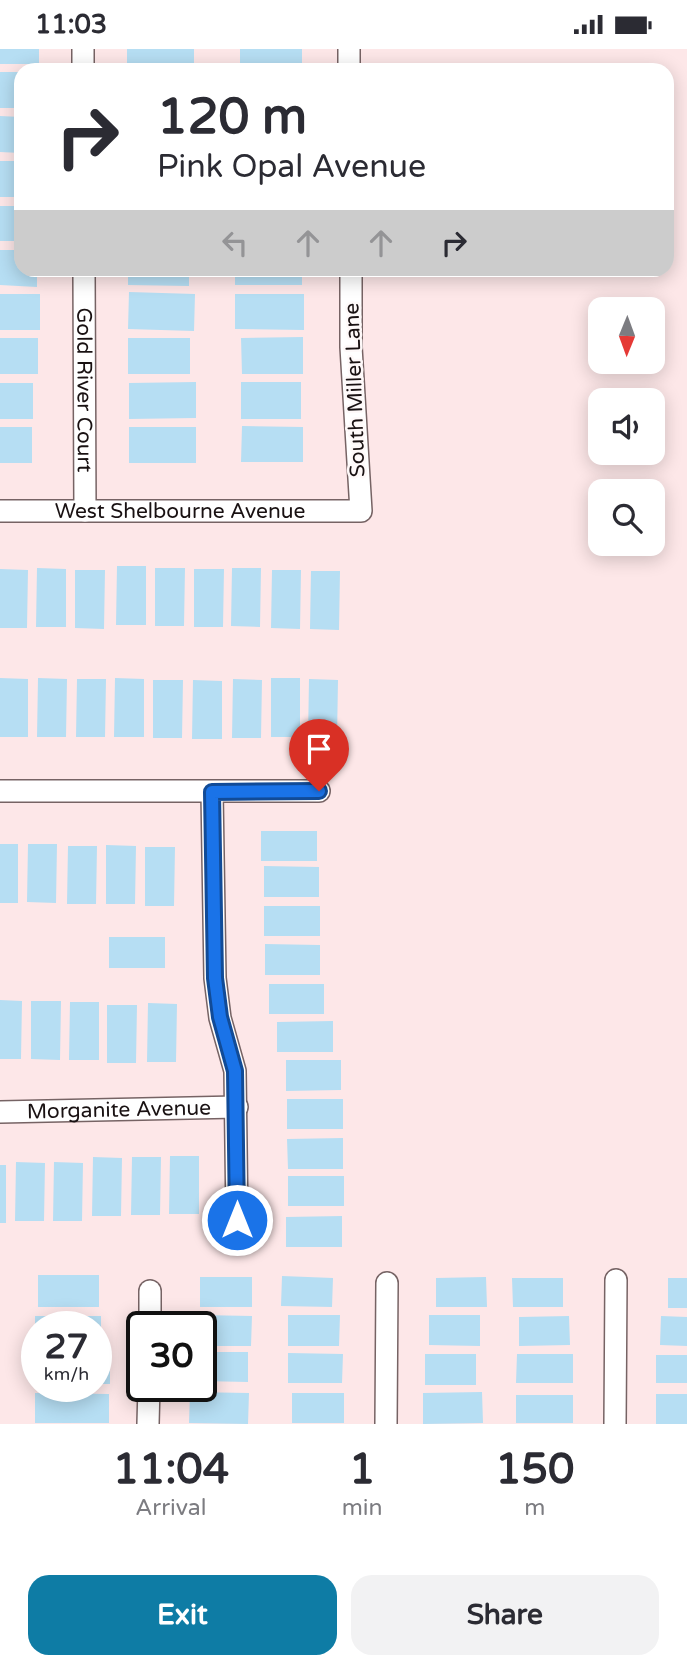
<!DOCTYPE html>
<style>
body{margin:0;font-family:"Varela Round",sans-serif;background:#f2f2f3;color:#2b2b33;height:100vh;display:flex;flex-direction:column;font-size:26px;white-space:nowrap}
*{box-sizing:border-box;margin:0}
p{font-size:23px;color:#7c7c81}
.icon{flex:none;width:38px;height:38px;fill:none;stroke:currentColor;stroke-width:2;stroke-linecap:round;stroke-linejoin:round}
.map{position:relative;height:1375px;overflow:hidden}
.sheet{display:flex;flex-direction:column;background:#fff;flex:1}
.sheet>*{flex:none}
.hud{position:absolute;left:14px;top:14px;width:660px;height:214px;border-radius:21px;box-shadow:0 4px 18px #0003;background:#fff;color:#2b2b33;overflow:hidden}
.needle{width:46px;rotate:181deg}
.tools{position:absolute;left:588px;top:248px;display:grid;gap:14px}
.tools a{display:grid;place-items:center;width:77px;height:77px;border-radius:14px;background:#fff;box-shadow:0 4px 18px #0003;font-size:35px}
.speed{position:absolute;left:21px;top:1262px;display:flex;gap:14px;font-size:35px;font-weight:700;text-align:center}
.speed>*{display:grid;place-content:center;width:91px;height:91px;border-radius:50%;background:#fff;box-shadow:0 4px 18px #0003;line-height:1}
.speed small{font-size:18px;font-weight:400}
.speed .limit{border:4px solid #111;border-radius:10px;background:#fff;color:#111}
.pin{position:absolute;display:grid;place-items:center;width:60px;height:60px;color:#fff;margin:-72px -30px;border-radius:50% 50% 50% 0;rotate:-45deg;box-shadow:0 0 7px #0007}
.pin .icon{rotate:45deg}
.me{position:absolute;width:77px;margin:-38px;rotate:0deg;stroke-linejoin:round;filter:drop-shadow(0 0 5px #0008)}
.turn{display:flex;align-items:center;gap:24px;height:147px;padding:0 28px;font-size:32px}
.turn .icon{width:91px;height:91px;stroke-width:2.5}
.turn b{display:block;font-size:49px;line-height:60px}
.lanes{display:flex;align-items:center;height:66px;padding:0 28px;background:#0003;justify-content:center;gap:35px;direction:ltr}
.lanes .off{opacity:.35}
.eta{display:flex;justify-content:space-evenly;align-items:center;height:119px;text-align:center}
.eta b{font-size:42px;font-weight:800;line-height:49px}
.primary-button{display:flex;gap:14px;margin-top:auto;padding:14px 28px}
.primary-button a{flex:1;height:80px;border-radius:21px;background:#0e7ca5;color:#fff;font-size:28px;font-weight:800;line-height:80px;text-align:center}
.primary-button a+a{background:#f2f2f3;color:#2b2b33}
.status{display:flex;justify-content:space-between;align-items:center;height:49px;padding:0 35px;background:#fff;direction:ltr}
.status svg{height:19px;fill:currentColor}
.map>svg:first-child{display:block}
.building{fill:#b6def3}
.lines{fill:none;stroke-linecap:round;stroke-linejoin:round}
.minor-casing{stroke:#766364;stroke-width:24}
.minor{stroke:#fff;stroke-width:21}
.route-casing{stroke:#114b97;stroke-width:18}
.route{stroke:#1a73e8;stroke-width:12}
.labels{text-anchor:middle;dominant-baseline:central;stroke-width:5;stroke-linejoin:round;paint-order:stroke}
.street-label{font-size:21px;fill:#191112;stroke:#fef9f9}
</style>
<div class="status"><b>11:03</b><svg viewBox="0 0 49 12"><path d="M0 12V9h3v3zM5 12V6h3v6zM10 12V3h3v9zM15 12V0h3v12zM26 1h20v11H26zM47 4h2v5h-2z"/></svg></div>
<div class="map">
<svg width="687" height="1375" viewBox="0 0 687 1375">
<rect width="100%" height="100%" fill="#fde7e8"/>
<!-- building -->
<path class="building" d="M0,0H39V15H0Z
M127,0H194V15H127Z
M240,0H302V14H240Z
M0,23H21V59H0Z
M0,67L21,68V104L0,103Z
M0,112H21V148H0Z
M0,157H21V192H0Z
M0,201H21V220H37V238L0,236Z
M128,220H189V237L128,236Z
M235,220H302V236H235Z
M129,243L195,245L194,282L128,280Z
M0,245H40V281H0Z
M235,245H304V281L235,280Z
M303,288V325H242L241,289Z
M0,289H38V325H0Z
M128,289H190V325H128Z
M196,333V369L129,370V334Z
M241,333H301V370H241Z
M0,334H33V370H0Z
M242,377L303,378V413H241Z
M0,378H32V414H0Z
M129,378H196V414H129Z
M117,517H146V576H116Z
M37,519L66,520V578H36Z
M155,519H185L184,577H155Z
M232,519H261L260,578L231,577Z
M0,520L28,521L27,579H0Z
M194,520H224L223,578H194Z
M75,521H105L104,580L75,579Z
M272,521H301L300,580L271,579Z
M311,522H340L339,581L310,580Z
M0,629L28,630V688H0Z
M38,629L67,630L66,688H37Z
M115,629L144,630V688H114Z
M271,629H300V688H271Z
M77,630H106L105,688H76Z
M233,630L262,631L261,689H232Z
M309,630L338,631L337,689H308Z
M153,631H183L182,689H153Z
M193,631L222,632V690H192Z
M261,782H317V812H261Z
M0,795H18V854H0Z
M28,795H57L56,854L27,853Z
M106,796L136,797L135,855H106Z
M68,797H97L96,855H67Z
M145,798H175L174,857H145Z
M264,817L319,818V848H264Z
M264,857H320V887H264Z
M109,888H165V919H109Z
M265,895L320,896V926H265Z
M269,935H324V965H269Z
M0,951L22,952L21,1010H0Z
M31,952H61L60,1011L31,1010Z
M70,953H99V1011H69Z
M148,954L177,955L176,1013H147Z
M107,956H137L136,1014H107Z
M333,972V1003H277V973Z
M286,1011H341V1041L286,1042Z
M287,1050H343V1080H287Z
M343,1089V1120H288L287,1090Z
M170,1107H199V1165H169Z
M93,1108L122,1109L121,1167H92Z
M132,1108H161L160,1166H131Z
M16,1113L45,1114L44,1172H15Z
M54,1113L83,1114L82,1172H53Z
M0,1116H6V1174H0Z
M288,1127H344V1157H288Z
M342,1167V1198H286V1168Z
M38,1226H99V1258H38Z
M282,1227L333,1229L332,1258L281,1257Z
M200,1228H252V1258H200Z
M486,1228L487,1258H436V1229Z
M512,1229H563V1258H513Z
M668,1229H687V1259H668Z
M200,1266L252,1267L251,1297H201Z
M288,1266H340L339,1297H288Z
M429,1266H480V1297L429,1296Z
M35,1267H101V1297H96V1278H35Z
M569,1267L570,1296L519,1297V1268Z
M661,1267L687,1268V1297L660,1296Z
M201,1303H248V1333L201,1332Z
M96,1304H110V1335H96Z
M288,1304L343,1305L342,1334H288Z
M425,1305H476V1336H425Z
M517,1305H573V1334H516Z
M656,1306H687V1334H656Z
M190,1343L249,1344L248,1375L189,1374Z
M482,1343L483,1374L423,1375V1344Z
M35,1344L109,1345V1374H35Z
M292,1344H344V1374H292Z
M656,1345H687V1375H656Z
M516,1346H573V1374H516Z"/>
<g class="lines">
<defs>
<g id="minor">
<path d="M83,0V21"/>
<path d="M349,0V21"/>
<path id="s1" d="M84,220L85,462"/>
<path id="s2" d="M0,462H361L351,298V220"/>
<path d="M0,742H319"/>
<path d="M212,743L215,929L220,969L235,1022L237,1172"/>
<path id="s3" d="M0,1063L237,1058"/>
<path d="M150,1278V1242"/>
<path d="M148,1375L149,1337"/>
<path d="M386,1375L387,1234"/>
<path d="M615,1375L616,1231"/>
</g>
</defs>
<!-- minor casing -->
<use href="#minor" class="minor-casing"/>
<!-- minor -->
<use href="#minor" class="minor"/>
</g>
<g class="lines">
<defs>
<path id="route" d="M237,1171L235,1022L220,968L215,929L212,743L319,742"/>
</defs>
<!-- route casing -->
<use href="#route" class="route-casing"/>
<!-- route -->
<use href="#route" class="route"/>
</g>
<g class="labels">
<!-- street labels -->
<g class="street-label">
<text stroke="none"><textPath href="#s1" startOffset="121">Gold River Court</textPath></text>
<text transform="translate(355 341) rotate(-92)">South Miller Lane</text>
<text stroke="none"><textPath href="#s2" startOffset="180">West Shelbourne Avenue</textPath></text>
<text stroke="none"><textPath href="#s3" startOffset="119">Morganite Avenue</textPath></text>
</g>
</g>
</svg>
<div class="tools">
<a><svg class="needle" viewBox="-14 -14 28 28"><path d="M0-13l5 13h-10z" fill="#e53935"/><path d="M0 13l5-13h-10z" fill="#7c7c81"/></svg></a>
<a><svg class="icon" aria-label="sound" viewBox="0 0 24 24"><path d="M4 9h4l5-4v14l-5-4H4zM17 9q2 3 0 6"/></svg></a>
<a><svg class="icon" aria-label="search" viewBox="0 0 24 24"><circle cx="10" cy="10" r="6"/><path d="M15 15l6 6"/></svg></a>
</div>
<div class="speed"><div>27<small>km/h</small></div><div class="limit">30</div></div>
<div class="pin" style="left:319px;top:742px;background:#d93025"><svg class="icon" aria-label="arrive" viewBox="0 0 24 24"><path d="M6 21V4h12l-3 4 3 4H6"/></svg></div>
<svg class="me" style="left:237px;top:1171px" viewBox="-20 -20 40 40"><circle r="17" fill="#1a73e8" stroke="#fff" stroke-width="3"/><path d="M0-11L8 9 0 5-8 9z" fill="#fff"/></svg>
<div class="hud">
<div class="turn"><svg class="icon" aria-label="right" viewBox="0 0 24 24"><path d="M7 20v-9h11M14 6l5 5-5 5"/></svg><div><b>120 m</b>Pink Opal Avenue</div></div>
<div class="lanes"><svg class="icon off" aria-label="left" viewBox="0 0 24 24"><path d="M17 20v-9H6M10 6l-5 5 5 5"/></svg><svg class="icon off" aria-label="ahead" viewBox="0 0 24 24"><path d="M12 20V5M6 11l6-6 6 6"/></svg><svg class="icon off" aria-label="ahead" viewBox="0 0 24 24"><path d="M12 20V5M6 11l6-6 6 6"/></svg><svg class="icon" aria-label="right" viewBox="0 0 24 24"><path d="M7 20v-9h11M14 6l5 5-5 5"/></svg></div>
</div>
</div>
<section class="sheet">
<div class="eta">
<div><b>11:04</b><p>Arrival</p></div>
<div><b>1</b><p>min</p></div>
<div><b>150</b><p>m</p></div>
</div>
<div class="primary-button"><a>Exit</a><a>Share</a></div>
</section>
